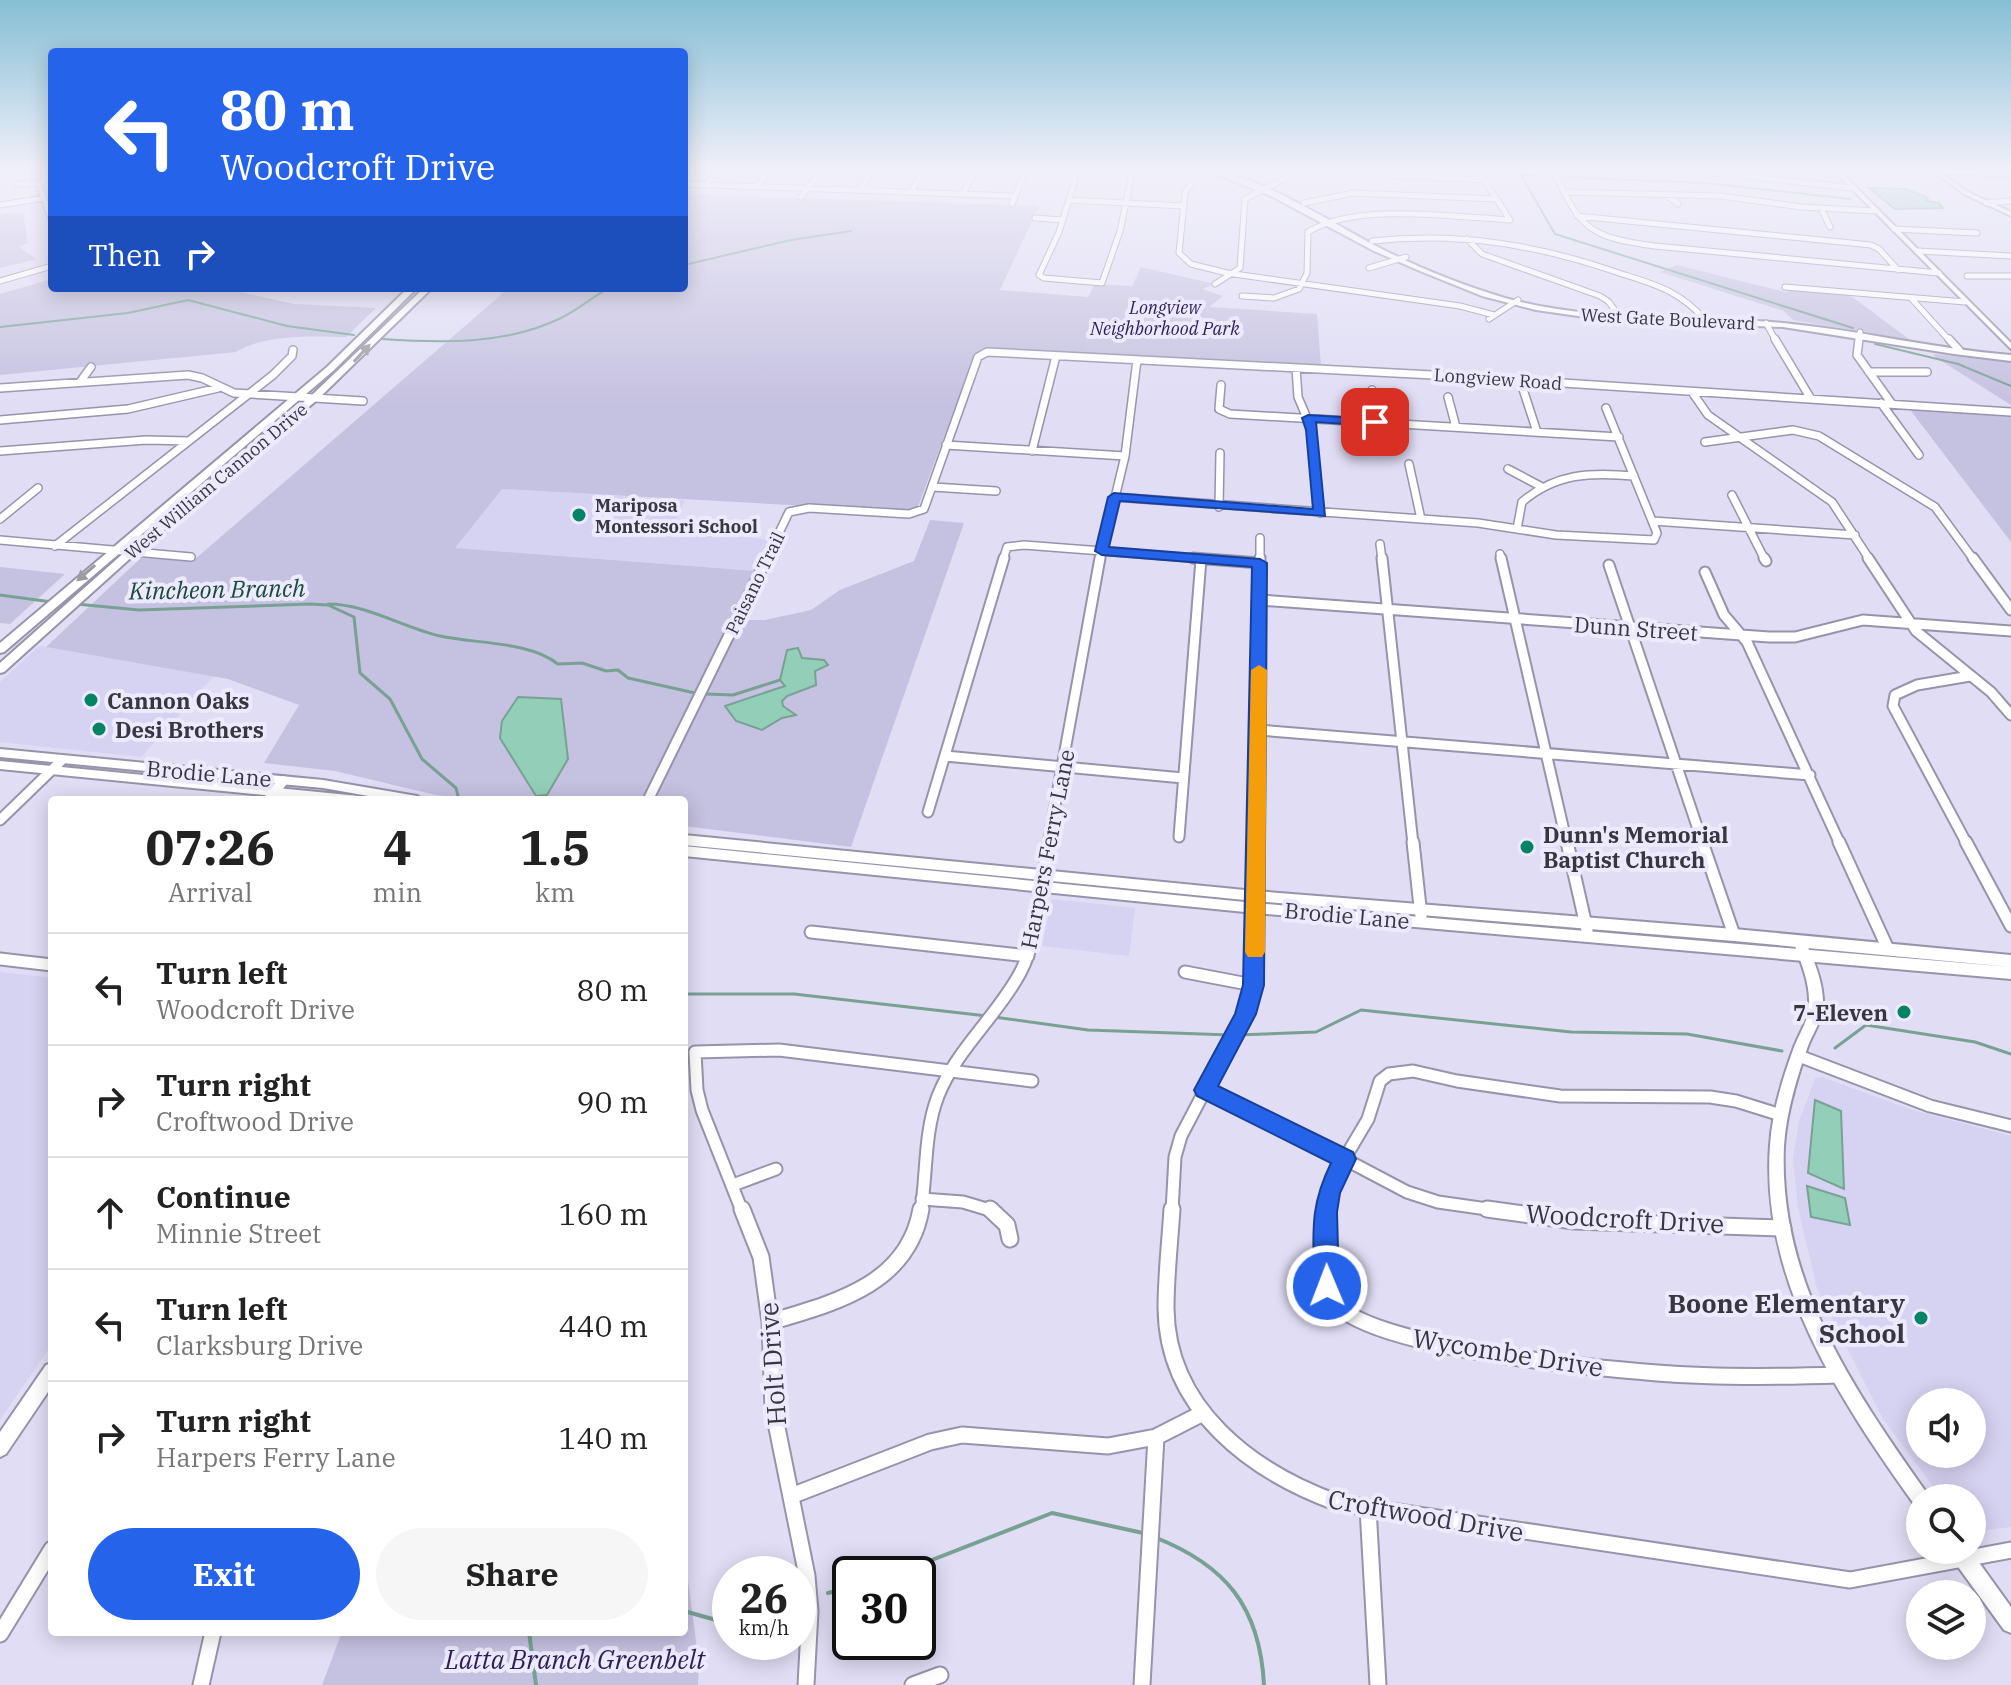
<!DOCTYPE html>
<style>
body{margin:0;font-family:"IBM Plex Serif",serif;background:#f6f6f6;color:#222;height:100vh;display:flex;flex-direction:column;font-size:30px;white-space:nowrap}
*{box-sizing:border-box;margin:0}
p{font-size:26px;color:#767676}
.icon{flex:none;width:44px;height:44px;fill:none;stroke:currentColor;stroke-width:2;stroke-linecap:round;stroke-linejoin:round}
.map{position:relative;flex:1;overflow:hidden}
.side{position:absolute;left:48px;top:796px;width:640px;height:840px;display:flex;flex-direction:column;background:#fff;border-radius:8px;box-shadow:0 4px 20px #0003}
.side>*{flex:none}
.banner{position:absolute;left:48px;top:48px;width:640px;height:244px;border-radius:8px;box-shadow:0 4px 20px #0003;background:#2563eb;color:#fff;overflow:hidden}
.fabs{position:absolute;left:1906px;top:1388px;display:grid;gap:16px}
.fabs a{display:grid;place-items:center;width:80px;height:80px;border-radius:50%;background:#fff;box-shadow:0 4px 20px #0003;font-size:40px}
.speed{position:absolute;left:712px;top:1556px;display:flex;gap:16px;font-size:40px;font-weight:700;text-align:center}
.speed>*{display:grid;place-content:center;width:104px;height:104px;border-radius:50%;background:#fff;box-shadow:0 4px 20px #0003;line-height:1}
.speed small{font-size:20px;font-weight:400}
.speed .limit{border:4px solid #111;border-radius:12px;background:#fff;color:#111}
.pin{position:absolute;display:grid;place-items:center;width:68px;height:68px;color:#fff;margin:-34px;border-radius:16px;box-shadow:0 4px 12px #0006}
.me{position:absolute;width:88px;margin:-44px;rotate:359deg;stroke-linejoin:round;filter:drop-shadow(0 0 6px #0008)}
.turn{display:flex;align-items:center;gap:28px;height:168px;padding:0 40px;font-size:36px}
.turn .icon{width:104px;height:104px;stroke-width:2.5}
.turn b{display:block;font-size:56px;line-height:68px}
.then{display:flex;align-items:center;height:76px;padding:0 40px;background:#0003;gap:16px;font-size:30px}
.eta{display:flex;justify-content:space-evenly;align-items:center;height:136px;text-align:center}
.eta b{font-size:48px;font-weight:800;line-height:56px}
.button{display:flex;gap:16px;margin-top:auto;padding:16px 40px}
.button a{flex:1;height:92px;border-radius:48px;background:#2563eb;color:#fff;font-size:32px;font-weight:800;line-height:92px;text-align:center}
.button a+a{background:#f6f6f6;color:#222}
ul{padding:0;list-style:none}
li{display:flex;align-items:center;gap:24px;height:112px;padding:0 40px;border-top:2px solid #e0e0e0}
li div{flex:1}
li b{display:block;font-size:30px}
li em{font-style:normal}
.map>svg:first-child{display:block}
.built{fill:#d6d2f1;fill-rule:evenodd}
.green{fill:#c5c1e0}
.water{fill:#93cfb8;stroke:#78a194;stroke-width:2}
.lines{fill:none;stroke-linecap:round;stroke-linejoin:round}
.stream-far2{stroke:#78a194;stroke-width:2}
.stream-far1{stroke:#78a194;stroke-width:3}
.stream{stroke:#78a194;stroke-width:4}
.minor-far4-casing{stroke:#9793aa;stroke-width:7}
.minor-far3-casing{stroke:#9793aa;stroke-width:10}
.minor-far2-casing{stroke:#9793aa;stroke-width:13}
.minor-far1-casing{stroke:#9793aa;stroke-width:15}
.minor-casing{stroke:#9793aa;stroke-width:19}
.tertiary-casing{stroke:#9793aa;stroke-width:4}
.secondary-casing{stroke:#9793aa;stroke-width:4}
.minor-far4{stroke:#fff;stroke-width:5}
.minor-far3{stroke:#fff;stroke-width:7}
.minor-far2{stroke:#fff;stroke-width:9}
.minor-far1{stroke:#fff;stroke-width:11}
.minor{stroke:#fff;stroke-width:15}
.tertiary{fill:#fff;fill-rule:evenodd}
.secondary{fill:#fff;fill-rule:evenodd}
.oneway{fill:#9c9ba0}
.route{fill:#2563eb;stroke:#184099;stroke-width:2}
.slow{fill:#f59e0b}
.poi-dot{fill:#048365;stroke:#edeafe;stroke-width:3}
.labels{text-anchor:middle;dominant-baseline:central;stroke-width:8;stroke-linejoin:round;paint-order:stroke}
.far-park-label{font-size:18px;font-style:italic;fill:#2f1f59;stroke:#edeafe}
.far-street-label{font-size:18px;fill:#383740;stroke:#edeafe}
.far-poi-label{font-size:18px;font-weight:bold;fill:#383740;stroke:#edeafe;text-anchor:start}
.street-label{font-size:22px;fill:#383740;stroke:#edeafe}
.poi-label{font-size:22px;font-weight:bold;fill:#383740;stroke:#edeafe;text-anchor:start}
.water-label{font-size:24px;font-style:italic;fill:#1a4b3c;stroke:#edeafe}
.near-street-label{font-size:26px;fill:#383740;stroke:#edeafe}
.near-poi-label{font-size:26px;font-weight:bold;fill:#383740;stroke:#edeafe;text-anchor:end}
.near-park-label{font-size:26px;font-style:italic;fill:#2f1f59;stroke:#edeafe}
</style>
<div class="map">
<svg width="2011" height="1685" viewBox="0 0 2011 1685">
<rect width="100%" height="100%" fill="#e0ddf5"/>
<!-- built -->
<path class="built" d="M502,489L685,500L671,530L771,540L756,571L454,548Z
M39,646L46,647L214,676L141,757L0,742V682Z
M1052,899L1135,908L1129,956L1042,946Z
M0,972L52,978V1344L0,1420Z
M1822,1077L1912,1110L2011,1136V1527L1972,1532V1498H1942L1883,1419L1817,1288L1798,1208L1793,1158L1799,1122L1815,1078ZM1920,1402H1972V1454H1920Z"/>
<!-- green -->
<path class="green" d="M684,194L1039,206L1000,290L1088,297L1095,284L1132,286L1141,267L1215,284L1202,289L1223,296L1209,307L1317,314L1321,366L985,350L975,354L916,512L502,489L455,548L756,571L739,620H765L811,610L840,590L914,561L930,520L964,523L851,847L684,826V800H475L436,795L335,771L264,763L299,705L228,679L46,647L141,558L194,560L509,288H684Z
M23,213L28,243L18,247L37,259L0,268V214Z
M1677,265L1785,292L1801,289L1847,293L1910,340L1793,320L1784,311L1660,272Z
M52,279V288H132L131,292L227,289L294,304L376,308L346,337C313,336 264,334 236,352L0,375V294Z
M1934,354L2011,362V405L1935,357Z
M1908,407L2003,412L2011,417V542Z
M0,567L65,574L10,624L0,623Z
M684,1550L699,1664L698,1685H322L342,1632H684Z"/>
<!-- water -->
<path class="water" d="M1869,188L1906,189L1928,198L1926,201L1939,203L1943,208L1895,209Z
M798,648L802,658L824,660L828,665L815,671L816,685L787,696L782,701L783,706L796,715L782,718L762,730L736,721L725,706L785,686L780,680L787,650Z
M518,697L561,699L568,759L547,795L536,796L500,738L502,721Z
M1815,1100L1841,1111L1844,1189L1808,1173Z
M1807,1186L1845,1198L1850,1225L1811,1217Z"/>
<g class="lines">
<!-- stream-far2 -->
<path class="stream-far2" d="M1518,170L1555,234L1853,328
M1522,175L1550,176
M1563,177L1704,183L1851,199
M684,265L791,240L851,231
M0,327L128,313L188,300L287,326L354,335
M382,339C442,343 506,345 561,318C578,310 592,297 609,288
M1875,344L1958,364L2011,386"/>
<!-- stream-far1 -->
<path class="stream-far1" d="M0,595L52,602
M76,604L139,610L310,604L328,605L354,617L360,673L390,699L422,759L456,788L459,800
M328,604C366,604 402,627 440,636C476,644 529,641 558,664L582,663L606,671L618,670L628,678L695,693
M705,694L733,695L780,680
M684,994H794L987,1016
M994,1017L1088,1030L1230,1035
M1237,1035L1316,1032L1361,1010L1571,1032L1687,1034L1782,1051
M1835,1048L1866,1025L1975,1042L2011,1054"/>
<!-- stream -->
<path class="stream" d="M1154,1537C1226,1565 1260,1607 1264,1685
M896,1574L1052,1513L1143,1533
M828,1593L850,1588
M684,1611L716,1620L730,1617
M529,1632L536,1685"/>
<defs>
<path id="minor-far4" d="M1078,170L1059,232L1039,275L1044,278L1102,283L1120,231L1133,170
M1478,170L1510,220
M1553,170C1581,229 1588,237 1655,246L1939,273
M1649,170L1725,174L1853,188
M1301,171L1485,180
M52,172L39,185L52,221
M1230,173L1239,170
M1192,181L1185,193L1179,253L1191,264L1227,273L1460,306L1494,315
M17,184L40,183
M684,184L1015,196
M706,184L719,170
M756,187L769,170
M860,190L873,170
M911,192L924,170
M1564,192L1721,196L1801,207L1875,211
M963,194L975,170
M1665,194L1678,204
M801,197L822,170
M1069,200L1184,206
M1304,203L1353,193L1497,199
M1986,203L2011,201
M1012,204L1026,170
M0,205L44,198
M1821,208L1830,227
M1577,216L1871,245L1879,249L1898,270
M1035,218L1063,220
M1894,229L1977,233
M1467,239L1482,254L1600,296L1609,302L1618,315
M1372,241C1457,232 1535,244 1616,272C1653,284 1680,290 1706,321
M1918,251L2011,256
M1369,268L1406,257
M1967,276H2011
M0,281L52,266
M1215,284L1240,268L1245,199L1302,170
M1785,287L1965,302
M1242,296L1274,298L1299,289L1307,273L1308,232C1358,202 1453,217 1510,220
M1911,298L1950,341
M1489,319L1518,300
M1766,323L1776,341
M1859,341L1860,332"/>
<path id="minor-far3" d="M1775,339L1811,399
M1859,339L1857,355L1892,404
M1949,339L1959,350
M1296,368L1298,397L1312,430L1320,513
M1869,372H1927
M1520,380L1537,432
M80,382L91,367
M1221,385L1219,409L1230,414L1619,437
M0,388L188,375L202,378L234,393L363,401
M1372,390L1375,422
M1692,392L1708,415L1832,502L1870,560
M1448,397L1456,427
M1881,403L1919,455
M0,420L128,409L218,388
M1705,442L1793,430L1819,436L1935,507L1974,560
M946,445L1125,456
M0,451L146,440L189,441
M1032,451L1056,356
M1409,464L1421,519
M1508,469L1542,487
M933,487L996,491
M1732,495L1765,560
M1114,497L1478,523L1556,535L1654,540L1657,533L1606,408
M1219,507L1220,453
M0,519L38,488
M1653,521L1855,535
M1517,529L1522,502C1556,473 1591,472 1634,476
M0,540L191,557
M1380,544L1382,560
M55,546L273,375L292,356L293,350
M1500,554L1501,560
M766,560L789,512L809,508L909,514L924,509L978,357L987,352L1471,377L2011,412
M1003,560L1007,547L1024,545L1219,560
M1100,560L1125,456L1137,360
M1260,560V538"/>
<path id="minor-far2" d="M1193,558L1260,563
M1382,558L1413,844
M1501,558L1567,844
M1764,558L1766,561
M1868,558L1916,631L1991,692L2011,715
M1973,558L2011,610
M1609,565L1703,844
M1705,572L1724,615L1747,642L1840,844
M1260,600L1769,637H1795L1863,620L2011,631
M1259,730L1810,775
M945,756L1183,778
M648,800L767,558
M928,812L1004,558
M0,820L62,760
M1179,837L1201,559
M1048,844L1100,558
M1255,844L1260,558
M1967,844L1893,706L1895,695L1917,685L1970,676"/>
<path id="minor-far1" d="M1413,842L1421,916
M1567,842L1587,930
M1702,842L1734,935
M1839,842L1888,949
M1966,842L2011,926
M811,932L1028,956
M0,959L52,965
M1185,972L1253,985
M1799,1056L1930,1106L2011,1126
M1205,1090L1261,1115L1407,1192L1438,1202L1501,1211
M733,1185L776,1169
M922,1199L963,1202L993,1211
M742,1211L702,1110L697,1090L695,1052L779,1050L1032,1081
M921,1211C927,1173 924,1132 938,1096C956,1050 997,1016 1020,973C1039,938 1041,882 1049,842
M1172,1211L1175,1157L1181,1136L1245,1014L1253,985L1255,842
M1325,1211L1328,1193L1339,1168L1368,1119L1380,1081L1389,1074L1413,1071L1457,1081L1560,1096L1710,1097L1736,1101L1781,1115"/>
<path id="minor" d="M742,1209L761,1257L770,1322L773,1408L807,1576L810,1611L806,1685
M990,1209L1007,1225L1010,1239
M1172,1209C1170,1241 1166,1275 1166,1308C1167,1409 1252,1472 1338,1503L1850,1580L2011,1550
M1325,1209C1324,1230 1322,1281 1332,1299C1361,1348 1597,1368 1657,1373C1718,1378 1778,1377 1839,1375
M1487,1209L1574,1221L1783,1228
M770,1322C834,1303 908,1285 921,1209
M791,1496L930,1442L962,1435L1108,1446L1156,1437L1203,1413
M1368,1508L1378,1685
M0,1634L52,1549
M201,1685L213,1632
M913,1685L940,1675
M1142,1685L1156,1437"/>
<path id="tertiary" d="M1833,170H1839L2011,343V349Z
M1887,170L2011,172V176L1943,174L1968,192L2011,212V216L1964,194L1937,174Z
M284,776L290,780L274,800H262L280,777Z
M1801,941L1806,943C1815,962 1824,985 1823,1006C1822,1021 1813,1033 1808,1046C1797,1077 1786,1113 1784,1146C1778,1280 1852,1387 1926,1492L1929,1498H1920V1507L1914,1504C1839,1399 1760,1280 1770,1145C1772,1113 1782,1080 1793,1050C1798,1035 1809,1021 1809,1005C1810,984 1802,965 1795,946L1796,943Z
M52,1363V1386L6,1454L0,1457V1432L46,1365Z
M1949,1550H1970L2011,1607V1633L2004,1630L1951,1557Z"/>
<path id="secondary" d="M15,170L52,171V175L18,172Z
M1205,170C1250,170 1334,224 1376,246C1417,267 1461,285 1505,298C1596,323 1690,314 1783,323C1859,330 1934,349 2011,355V361L1954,354L1783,327L1606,320L1536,310L1482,296L1420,271L1374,251L1271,196Z
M408,288H417L333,371L4,652L0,653V643L327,367Z
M424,288H432L317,400L135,554L4,672L0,673V663L127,550L311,396Z
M0,749L323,780L417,796L424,800H391L323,788L0,757Z
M0,761L359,796L366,800H314L0,769Z
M684,835L1255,891L1734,929L2011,955V967L1734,941L1255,901L684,845Z
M684,846L1255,903L2011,967V979L1255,913L684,856Z"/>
</defs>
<!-- minor-far4 casing -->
<use href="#minor-far4" class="minor-far4-casing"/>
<!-- minor-far3 casing -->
<use href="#minor-far3" class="minor-far3-casing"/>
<!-- minor-far2 casing -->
<use href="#minor-far2" class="minor-far2-casing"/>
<!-- minor-far1 casing -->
<use href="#minor-far1" class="minor-far1-casing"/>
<!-- minor casing -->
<use href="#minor" class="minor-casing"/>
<!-- tertiary casing -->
<use href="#tertiary" class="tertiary-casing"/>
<!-- secondary casing -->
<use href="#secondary" class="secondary-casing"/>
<!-- minor-far4 -->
<use href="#minor-far4" class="minor-far4"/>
<!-- minor-far3 -->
<use href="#minor-far3" class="minor-far3"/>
<!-- minor-far2 -->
<use href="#minor-far2" class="minor-far2"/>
<!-- minor-far1 -->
<use href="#minor-far1" class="minor-far1"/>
<!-- minor -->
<use href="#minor" class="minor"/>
<!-- tertiary -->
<use href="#tertiary" class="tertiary"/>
<!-- secondary -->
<use href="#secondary" class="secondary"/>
</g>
<!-- one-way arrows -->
<defs><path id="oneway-solid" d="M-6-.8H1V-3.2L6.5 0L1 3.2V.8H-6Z" transform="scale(2)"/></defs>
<g class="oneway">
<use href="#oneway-solid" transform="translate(362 353) rotate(-47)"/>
<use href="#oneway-solid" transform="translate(86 573) rotate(139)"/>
</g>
<!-- sky -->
<linearGradient id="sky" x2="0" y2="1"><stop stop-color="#86bfd5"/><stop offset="0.42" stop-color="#f1f0fa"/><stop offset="1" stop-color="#f1f0fa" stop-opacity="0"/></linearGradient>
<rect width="2011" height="406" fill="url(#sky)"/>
<!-- route -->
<path class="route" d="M1308,415L1375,419L1381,422L1375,426L1316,422L1325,516L1120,501L1109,547L1260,559L1267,563L1264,985L1256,1014L1218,1086L1353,1152L1356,1159L1340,1193L1337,1212L1339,1286L1335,1294L1327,1297L1318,1294L1314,1286C1314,1235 1308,1210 1331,1163L1197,1096L1194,1090L1235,1014L1243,985L1252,567L1102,555L1095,551L1108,497L1114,493L1313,509L1306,430L1302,418Z"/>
<!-- slow -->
<path class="slow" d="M1259,665L1267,670L1265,952L1262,957H1248L1245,952L1251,670Z"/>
<!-- markers -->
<g class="poi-dot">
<circle cx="579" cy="515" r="8"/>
<circle cx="91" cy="700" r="8"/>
<circle cx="99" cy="729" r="8"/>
<circle cx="1527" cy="847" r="8"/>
<circle cx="1904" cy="1012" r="8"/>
<circle cx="1921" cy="1318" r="8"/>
</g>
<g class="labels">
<!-- far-park labels -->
<g class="far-park-label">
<text x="1165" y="307">Longview<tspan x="1165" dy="21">Neighborhood Park</tspan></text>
</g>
<!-- far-street labels -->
<g class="far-street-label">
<text transform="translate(1668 319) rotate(3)">West Gate Boulevard</text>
<text transform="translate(1498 379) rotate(4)">Longview Road</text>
<text transform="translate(216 481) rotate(-40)">West William Cannon Drive</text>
<text transform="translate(755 583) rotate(-64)">Paisano Trail</text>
</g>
<!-- far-poi labels -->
<g class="far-poi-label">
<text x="595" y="505">Mariposa<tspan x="595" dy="21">Montessori School</tspan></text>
</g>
<!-- street labels -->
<g class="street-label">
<text transform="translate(1636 628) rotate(4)">Dunn Street</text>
<text transform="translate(209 773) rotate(5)">Brodie Lane</text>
<text transform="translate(1047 849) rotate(-79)">Harpers Ferry Lane</text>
<text transform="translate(1347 915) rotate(5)">Brodie Lane</text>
</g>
<!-- poi labels -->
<g class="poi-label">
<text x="107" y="700">Cannon Oaks</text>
<text x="115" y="729">Desi Brothers</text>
<text x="1543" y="834">Dunn's Memorial<tspan x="1543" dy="25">Baptist Church</tspan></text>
<text x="1888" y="1012" text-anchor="end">7-Eleven</text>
</g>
<!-- water labels -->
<g class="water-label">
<text transform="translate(217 589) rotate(-1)">Kincheon Branch</text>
</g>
<!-- near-street labels -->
<g class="near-street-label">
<text transform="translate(1625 1218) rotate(3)">Woodcroft Drive</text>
<text transform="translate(1508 1352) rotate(9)">Wycombe Drive</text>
<text transform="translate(772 1364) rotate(-94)">Holt Drive</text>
<text transform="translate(1426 1515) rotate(10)">Croftwood Drive</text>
</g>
<!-- near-poi labels -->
<g class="near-poi-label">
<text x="1905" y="1303">Boone Elementary<tspan x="1905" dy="30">School</tspan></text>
</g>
<!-- near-park labels -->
<g class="near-park-label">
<text x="575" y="1659">Latta Branch Greenbelt</text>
</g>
</g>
</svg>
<div class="fabs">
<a><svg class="icon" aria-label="sound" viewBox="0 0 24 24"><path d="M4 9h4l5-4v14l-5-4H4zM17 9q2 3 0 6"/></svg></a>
<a><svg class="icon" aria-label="search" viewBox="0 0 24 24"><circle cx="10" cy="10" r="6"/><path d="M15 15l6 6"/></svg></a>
<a><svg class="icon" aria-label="layers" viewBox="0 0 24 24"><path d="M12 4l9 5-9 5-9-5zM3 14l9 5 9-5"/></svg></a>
</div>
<div class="speed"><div>26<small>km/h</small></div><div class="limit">30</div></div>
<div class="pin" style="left:1375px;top:422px;background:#d93025"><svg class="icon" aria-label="arrive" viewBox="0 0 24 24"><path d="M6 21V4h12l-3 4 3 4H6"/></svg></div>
<svg class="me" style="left:1327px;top:1286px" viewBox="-20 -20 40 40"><circle r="17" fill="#2563eb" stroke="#fff" stroke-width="3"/><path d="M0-11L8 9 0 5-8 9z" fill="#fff"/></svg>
<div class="banner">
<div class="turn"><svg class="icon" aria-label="left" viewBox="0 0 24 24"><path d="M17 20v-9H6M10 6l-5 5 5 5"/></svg><div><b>80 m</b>Woodcroft Drive</div></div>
<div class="then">Then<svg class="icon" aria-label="right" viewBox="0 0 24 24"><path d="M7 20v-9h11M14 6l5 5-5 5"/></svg></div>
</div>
<section class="side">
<div class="eta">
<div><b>07:26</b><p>Arrival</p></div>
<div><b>4</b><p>min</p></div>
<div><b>1.5</b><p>km</p></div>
</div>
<ul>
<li><svg class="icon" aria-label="left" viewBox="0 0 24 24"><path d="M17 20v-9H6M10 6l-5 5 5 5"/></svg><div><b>Turn left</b><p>Woodcroft Drive</p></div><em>80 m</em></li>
<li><svg class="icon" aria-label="right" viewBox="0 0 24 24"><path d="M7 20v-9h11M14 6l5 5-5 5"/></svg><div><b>Turn right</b><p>Croftwood Drive</p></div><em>90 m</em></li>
<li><svg class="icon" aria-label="ahead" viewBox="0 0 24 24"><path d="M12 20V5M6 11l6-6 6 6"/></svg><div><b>Continue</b><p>Minnie Street</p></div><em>160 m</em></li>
<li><svg class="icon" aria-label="left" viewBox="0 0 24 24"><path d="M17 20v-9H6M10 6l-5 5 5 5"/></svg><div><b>Turn left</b><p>Clarksburg Drive</p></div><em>440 m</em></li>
<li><svg class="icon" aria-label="right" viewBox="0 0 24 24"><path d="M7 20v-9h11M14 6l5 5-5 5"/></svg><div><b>Turn right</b><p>Harpers Ferry Lane</p></div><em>140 m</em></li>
</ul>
<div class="button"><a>Exit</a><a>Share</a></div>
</section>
</div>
